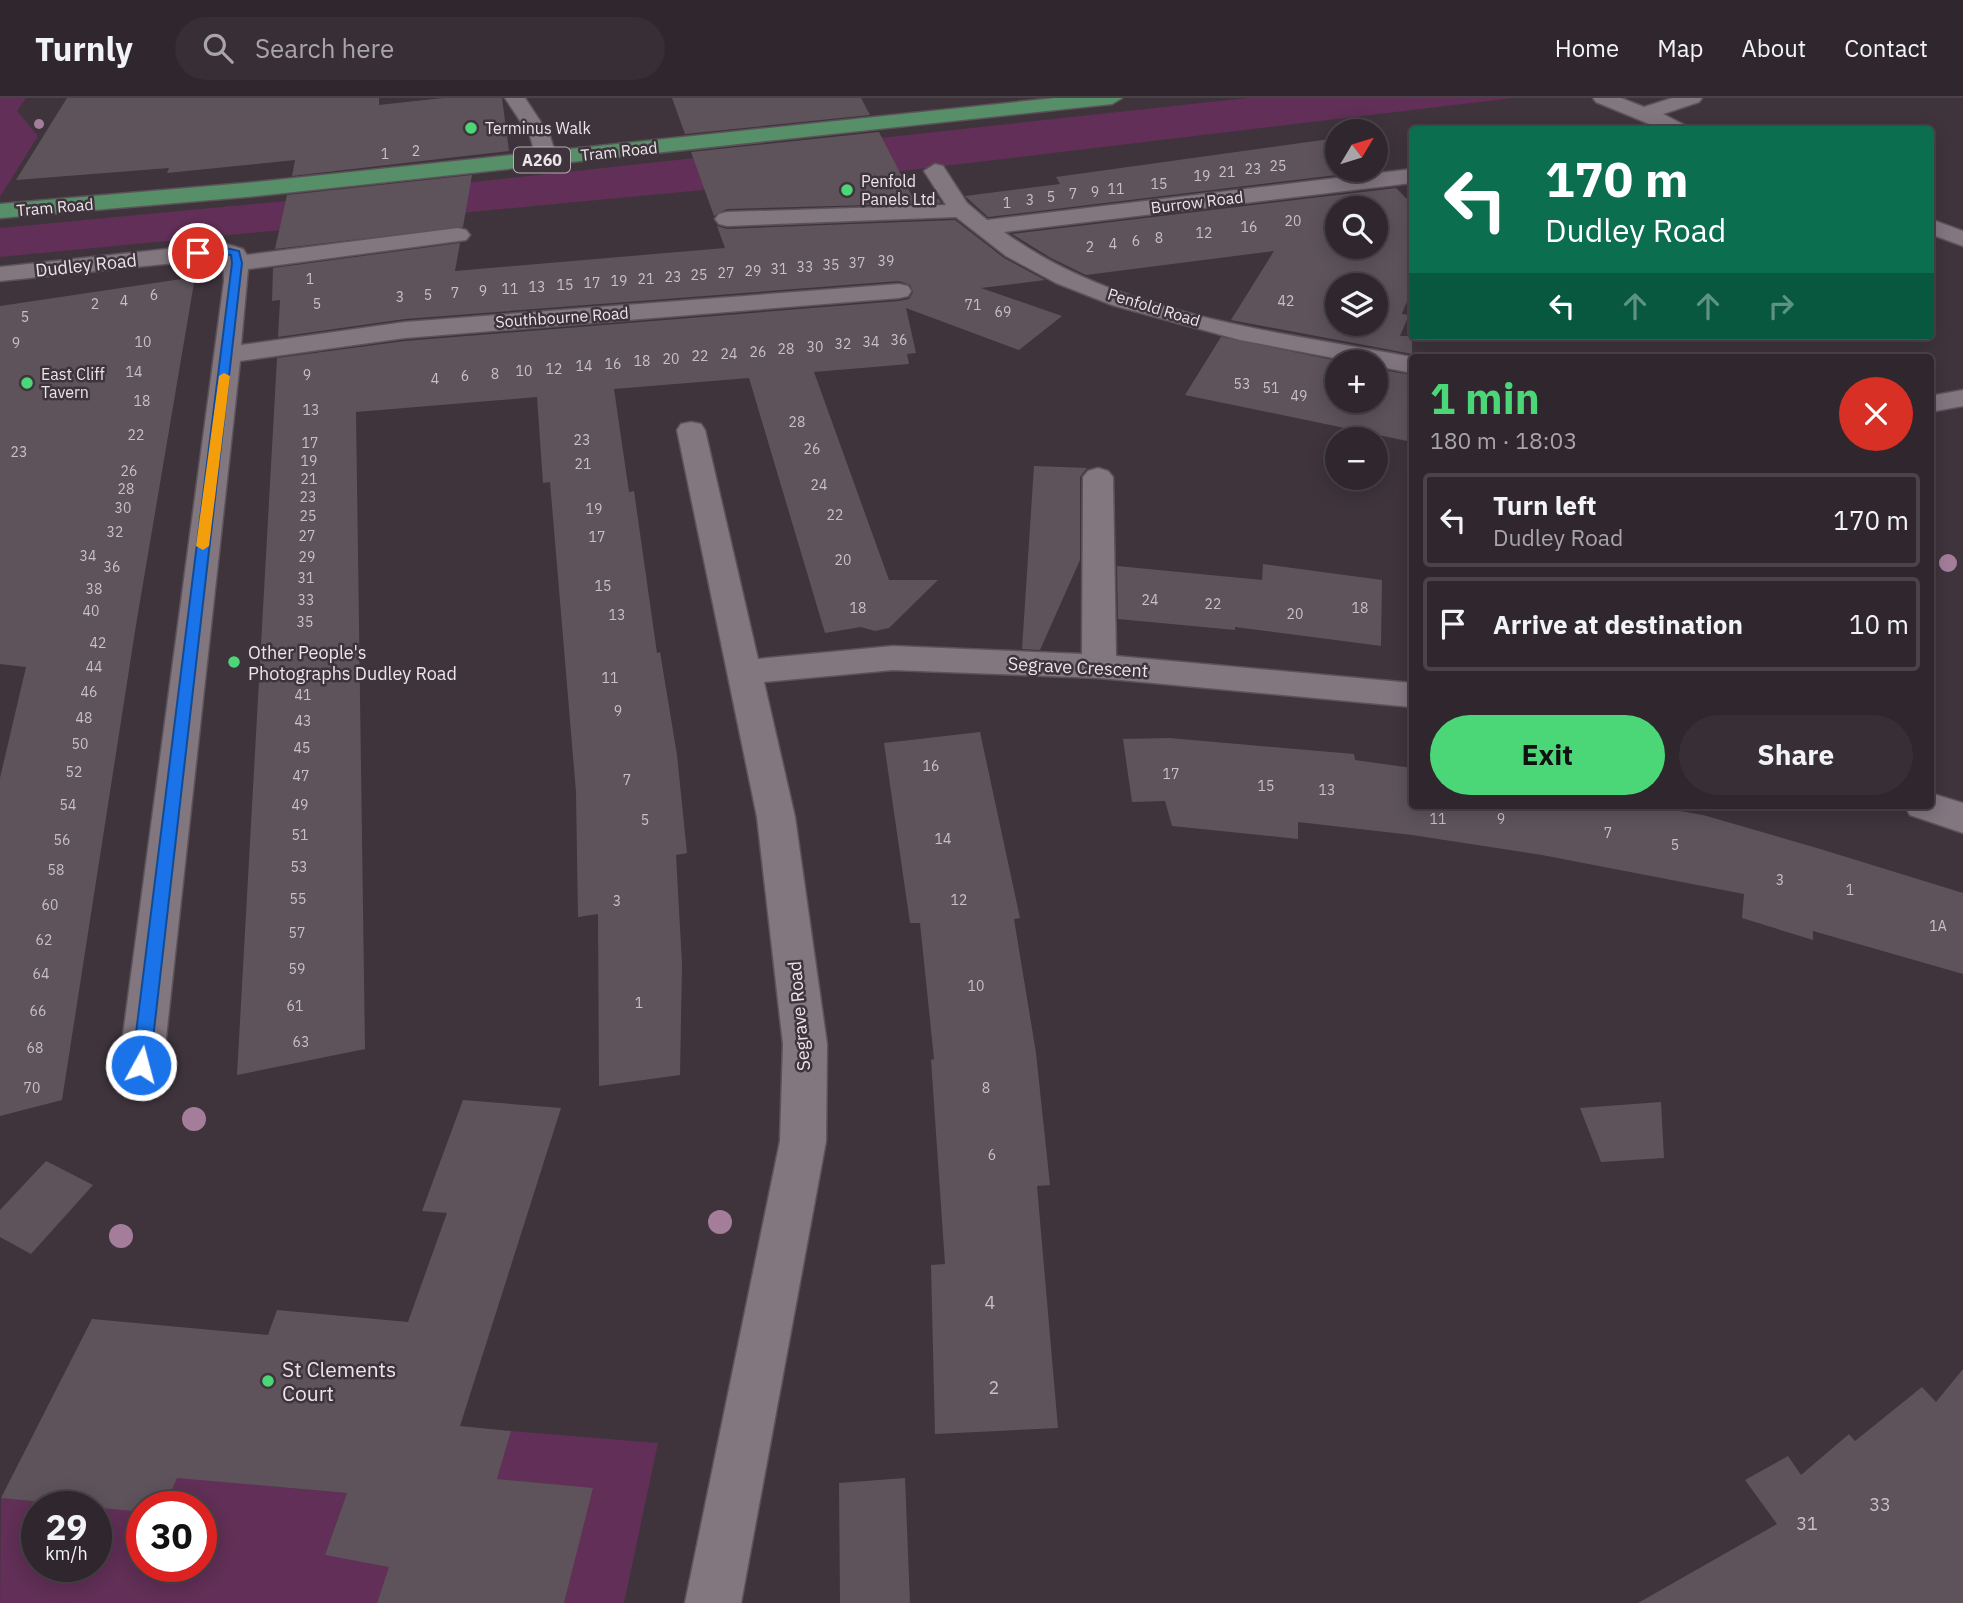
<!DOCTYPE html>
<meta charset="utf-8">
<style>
body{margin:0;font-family:"IBM Plex Sans",sans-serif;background:#372f35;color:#f1f3f6;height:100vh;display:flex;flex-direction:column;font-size:26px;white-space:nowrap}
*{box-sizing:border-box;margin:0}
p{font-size:23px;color:#a7a5aa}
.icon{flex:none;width:38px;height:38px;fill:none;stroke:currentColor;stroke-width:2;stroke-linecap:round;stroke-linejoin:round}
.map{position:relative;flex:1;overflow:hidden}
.details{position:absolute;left:1409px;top:256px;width:525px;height:455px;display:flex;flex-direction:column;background:#2f272d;border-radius:7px;box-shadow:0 4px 18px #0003,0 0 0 2px #4a4449}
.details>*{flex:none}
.banner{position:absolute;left:1409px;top:28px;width:525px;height:214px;border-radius:7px;box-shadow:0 4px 18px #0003,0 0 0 2px #4a4449;background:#0b6e4f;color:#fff;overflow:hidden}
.needle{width:46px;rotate:52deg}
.buttons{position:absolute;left:1325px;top:21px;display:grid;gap:14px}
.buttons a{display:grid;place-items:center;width:63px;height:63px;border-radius:50%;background:#2f272d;box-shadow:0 4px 18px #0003,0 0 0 2px #4a4449;font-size:35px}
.speed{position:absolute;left:21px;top:1393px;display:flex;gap:14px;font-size:35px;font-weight:700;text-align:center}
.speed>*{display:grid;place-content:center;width:91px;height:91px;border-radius:50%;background:#2f272d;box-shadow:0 4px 18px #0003,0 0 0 2px #4a4449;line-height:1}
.speed small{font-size:18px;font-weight:400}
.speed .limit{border:10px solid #d22;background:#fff;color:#111}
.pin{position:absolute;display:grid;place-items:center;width:60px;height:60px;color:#fff;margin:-30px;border:4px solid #fff;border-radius:50%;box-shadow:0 2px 7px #0007}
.me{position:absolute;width:77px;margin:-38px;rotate:7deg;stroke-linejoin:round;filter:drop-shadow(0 0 5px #0008)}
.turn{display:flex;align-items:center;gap:24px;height:147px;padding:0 21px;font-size:32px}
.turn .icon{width:91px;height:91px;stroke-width:2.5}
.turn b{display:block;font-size:49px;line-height:60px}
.lanes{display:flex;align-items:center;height:66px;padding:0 21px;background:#0003;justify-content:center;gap:35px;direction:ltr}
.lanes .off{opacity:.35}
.round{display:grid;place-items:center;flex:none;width:74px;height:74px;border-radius:37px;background:#372f35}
.overview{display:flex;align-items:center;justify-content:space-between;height:119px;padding:0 21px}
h1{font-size:42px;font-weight:700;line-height:52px;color:#4bd677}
.button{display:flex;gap:14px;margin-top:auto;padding:14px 21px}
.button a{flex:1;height:80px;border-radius:42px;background:#4bd677;color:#111;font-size:28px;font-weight:700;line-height:80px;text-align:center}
.button a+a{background:#372f35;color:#f1f3f6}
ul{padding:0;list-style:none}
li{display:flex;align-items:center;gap:21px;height:94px;margin:0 14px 10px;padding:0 7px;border:4px solid #4a4449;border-radius:7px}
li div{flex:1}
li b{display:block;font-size:26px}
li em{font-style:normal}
header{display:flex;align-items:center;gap:42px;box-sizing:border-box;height:98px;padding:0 35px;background:#2f272d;border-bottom:2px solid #4a4449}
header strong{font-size:33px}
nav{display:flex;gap:38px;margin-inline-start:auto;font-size:24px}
.search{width:490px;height:63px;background:#372f35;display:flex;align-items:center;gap:18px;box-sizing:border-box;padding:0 24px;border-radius:38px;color:#a7a5aa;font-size:26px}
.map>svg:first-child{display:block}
.green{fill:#612f57}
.building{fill:#5e535b;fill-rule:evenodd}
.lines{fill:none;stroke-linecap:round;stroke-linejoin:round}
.minor-casing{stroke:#5c535a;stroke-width:3}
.major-casing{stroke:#5c535a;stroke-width:3}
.minor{fill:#82767f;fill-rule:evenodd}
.major{fill:#578f68;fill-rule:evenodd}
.tree{fill:#a37d99}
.route{fill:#1a73e8;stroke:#114b97;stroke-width:2}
.slow{fill:#f59e0b}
.poi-dot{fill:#4bd677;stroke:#3f343c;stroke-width:2.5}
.labels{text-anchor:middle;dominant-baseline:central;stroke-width:5;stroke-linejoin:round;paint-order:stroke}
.number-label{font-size:14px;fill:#c8c0c6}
.far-poi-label{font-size:16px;fill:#ebe4e9;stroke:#3f343c;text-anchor:start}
.far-street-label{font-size:16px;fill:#ebe4e9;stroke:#3f343c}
.shield{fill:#3f343c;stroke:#b7afb5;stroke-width:2}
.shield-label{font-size:16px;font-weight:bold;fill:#ebe4e9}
.street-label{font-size:18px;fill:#ebe4e9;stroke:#3f343c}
.poi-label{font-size:18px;fill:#ebe4e9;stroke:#3f343c;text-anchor:start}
.near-number-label{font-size:18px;fill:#c8c0c6}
.near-poi-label{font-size:21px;fill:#ebe4e9;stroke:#3f343c;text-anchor:start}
</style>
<header>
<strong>Turnly</strong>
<div class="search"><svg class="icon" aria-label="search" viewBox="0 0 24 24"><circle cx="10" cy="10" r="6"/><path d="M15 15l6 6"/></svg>Search here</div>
<nav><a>Home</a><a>Map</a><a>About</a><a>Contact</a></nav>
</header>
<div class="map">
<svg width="1963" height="1505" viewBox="0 0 1963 1505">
<rect width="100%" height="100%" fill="#3f343c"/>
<!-- green -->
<path class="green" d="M0,0H26L17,13L38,38L0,99Z
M1247,0H1513L902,73L0,159V130L382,94Z
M511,1333L658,1345L624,1505H564L592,1391L497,1381Z
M181,1369L206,1382L347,1395L325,1457L391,1465L377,1505H0L1,1400L93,1409H37V1468H96V1409L142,1414V1468H201V1409H164Z"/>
<!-- building -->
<path class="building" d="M67,0H379V7L443,0H502L509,53L292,78L295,62L167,75L169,70L16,82Z
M672,0H861L870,17L685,36Z
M879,34L915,104L939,101L941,105L727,111L714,118L691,54Z
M1337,40V72L1376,70L1378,72L988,119L965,98L1060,86L1056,79Z
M472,77L463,129L275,151L287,97Z
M1396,90L1412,106V191L1402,216L1409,217L1400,238H1412V256L1231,222L1274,153L1086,177L1051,160L1012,136ZM1337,110H1376V149H1337ZM1337,187H1376V226H1337Z
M955,122L1004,160L1045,182L981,190L1062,218L1019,252L906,210L916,255L907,256L909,266L814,274L889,482H938L889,530L875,533L861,529L825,535L749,280L614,291L629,394L634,393L657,555L660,554L677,657L687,755L676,757L682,866L680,977L599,988L598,816L578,819L576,694L550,384L543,385L537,299L356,314L365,951L237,977L277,260L405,243L899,203L909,201L913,194L910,187L899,183L405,221L278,239L280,202L272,203L273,170L460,145L455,173L725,150L717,128L727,131Z
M195,179L136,527L62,1002L0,1018V680L26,569L0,566V208Z
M1221,239L1342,264H1337V303H1376V271L1412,277V344L1185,297Z
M1034,368L1087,370L1080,379V462L1040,552L1022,551Z
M1263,466L1382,482L1381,548L1235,529V532L1118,521L1117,468L1262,482Z
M980,634L1020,820L1014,821L1036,955L1050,1087L1037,1088L1058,1330L935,1336L931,1167L945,1166L931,962L934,961L920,825H910L884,645Z
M1169,640L1354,656L1355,662L1412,670V707H1646L1703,717L1817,750L1963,795V876L1813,833V842L1742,820L1744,796L1542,757L1412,737L1298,724V741L1172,728L1165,703L1132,704L1123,641Z
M463,1002L561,1010L460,1328L511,1333L497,1381L593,1390L564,1505H377L389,1469L325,1457L347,1395L177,1380L164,1409H142V1414L1,1400L92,1221L268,1237L277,1212L408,1224L447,1115L422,1113Z
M1661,1004L1664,1060L1601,1064L1580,1010Z
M46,1063L93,1087L31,1156L0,1139V1112Z
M1963,1271V1505H1638L1777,1426L1745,1382L1788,1358L1801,1377L1849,1336L1855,1343L1922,1289L1936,1304Z
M905,1380L910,1505H840L839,1385Z"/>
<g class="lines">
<defs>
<path id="minor" d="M505,0H525L550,38L557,61L554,66H538L530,38Z
M1593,0H1621L1644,9L1672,0H1702L1699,4L1663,16L1694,32H1664L1596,4Z
M935,66L943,68L967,105L987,122L1412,71V85L1004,134C1120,218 1276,233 1412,259V275L1376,268V264H1355L1240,242L1112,207L1056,185L1006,158L956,119L727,128L719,126L715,121L719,116L727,114L946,107L924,73Z
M1930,121L1963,133V148L1930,136Z
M458,130L466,132L470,137L466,142L248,171L241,247L405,224L899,186L908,188L911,193L908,198L899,200L405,240L240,263L163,967L156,981L141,987L126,981L119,967L224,183L223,160L0,183V169L223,145L243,151L247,157Z
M1963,292V308L1930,314V298Z
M691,324L701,326L705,332L758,561L893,548L1082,556L1083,379L1088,373L1098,370L1108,373L1113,379L1116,558L1412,585V609L1099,580L893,572L764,584L795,719L827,946L826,1043L741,1505H685L780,1043L783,946L757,719L677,332L681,326Z
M1930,695L1963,705V735L1910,717L1904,707H1930Z"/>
<path id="major" d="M1055,0H1122L1112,6L246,99L0,120V106L246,85Z"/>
</defs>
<!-- minor casing -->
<use href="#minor" class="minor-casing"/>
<!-- major casing -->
<use href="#major" class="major-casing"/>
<!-- minor -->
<use href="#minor" class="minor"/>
<!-- major -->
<use href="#major" class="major"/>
</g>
<!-- trees -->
<g class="tree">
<circle cx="39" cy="26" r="5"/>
<circle cx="1948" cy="465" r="9"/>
<circle cx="194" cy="1021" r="12"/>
<circle cx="720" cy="1124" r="12"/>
<circle cx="121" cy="1138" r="12"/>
</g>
<!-- route -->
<path class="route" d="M226,150L239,153L242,165L150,967L147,973L141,975L134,973L132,967L232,165L231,157C219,154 203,161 193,155Z"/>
<!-- slow -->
<path class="slow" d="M224,275L230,278L209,448L203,452L196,448L219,278Z"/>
<!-- markers -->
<g class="poi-dot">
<circle cx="471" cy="30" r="7"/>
<circle cx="847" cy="92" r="7"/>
<circle cx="27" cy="285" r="7"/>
<circle cx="234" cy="564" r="7"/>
<circle cx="268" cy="1283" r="7"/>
</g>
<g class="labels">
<!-- number labels -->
<g class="number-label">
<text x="416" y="53">2</text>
<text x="385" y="56">1</text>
<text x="1278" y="68">25</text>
<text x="1253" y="71">23</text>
<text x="1227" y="74">21</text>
<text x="1202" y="78">19</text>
<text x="1159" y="86">15</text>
<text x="1116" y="91">11</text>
<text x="1095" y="94">9</text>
<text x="1073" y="96">7</text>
<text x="1051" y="99">5</text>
<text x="1030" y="102">3</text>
<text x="1007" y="105">1</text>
<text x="1293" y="123">20</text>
<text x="1249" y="129">16</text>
<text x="1204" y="135">12</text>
<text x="1159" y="140">8</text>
<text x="1136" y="143">6</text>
<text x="1113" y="146">4</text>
<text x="1090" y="149">2</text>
<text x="886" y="163">39</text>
<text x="857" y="165">37</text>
<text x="831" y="167">35</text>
<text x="805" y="169">33</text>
<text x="779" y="171">31</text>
<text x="753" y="173">29</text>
<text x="726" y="175">27</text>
<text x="699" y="177">25</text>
<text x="673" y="179">23</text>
<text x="310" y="181">1</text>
<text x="646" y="181">21</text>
<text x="619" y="183">19</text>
<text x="592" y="185">17</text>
<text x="565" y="187">15</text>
<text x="537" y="189">13</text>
<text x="510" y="191">11</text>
<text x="483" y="193">9</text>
<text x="455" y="195">7</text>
<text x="154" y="197">6</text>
<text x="428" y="197">5</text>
<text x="400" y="199">3</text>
<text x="124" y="203">4</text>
<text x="1286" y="203">42</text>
<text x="95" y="206">2</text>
<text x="317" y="206">5</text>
<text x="973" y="207">71</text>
<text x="1003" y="214">69</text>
<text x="25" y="219">5</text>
<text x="899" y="242">36</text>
<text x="143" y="244">10</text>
<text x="871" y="244">34</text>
<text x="16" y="245">9</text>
<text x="843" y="246">32</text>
<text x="815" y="249">30</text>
<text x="786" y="251">28</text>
<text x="758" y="254">26</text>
<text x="729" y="256">24</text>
<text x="700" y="258">22</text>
<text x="671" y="261">20</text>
<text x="642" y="263">18</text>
<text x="613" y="266">16</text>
<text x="584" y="268">14</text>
<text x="554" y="271">12</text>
<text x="524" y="273">10</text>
<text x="134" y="274">14</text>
<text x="495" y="276">8</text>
<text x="307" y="277">9</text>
<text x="465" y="278">6</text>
<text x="435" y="281">4</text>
<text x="1242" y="286">53</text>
<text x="1271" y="290">51</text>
<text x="1299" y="298">49</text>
<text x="142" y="303">18</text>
<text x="311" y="312">13</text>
<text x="797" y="324">28</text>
<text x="136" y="337">22</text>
<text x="582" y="342">23</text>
<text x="310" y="345">17</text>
<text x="812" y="351">26</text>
<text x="19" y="354">23</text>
<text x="309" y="363">19</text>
<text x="583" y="366">21</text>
<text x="129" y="373">26</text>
<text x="309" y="381">21</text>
<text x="819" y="387">24</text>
<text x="126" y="391">28</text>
<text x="308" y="399">23</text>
<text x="123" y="410">30</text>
<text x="594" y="411">19</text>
<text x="835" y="417">22</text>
<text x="308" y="418">25</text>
<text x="115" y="434">32</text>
<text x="307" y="438">27</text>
<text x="597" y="439">17</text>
<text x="88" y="458">34</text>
<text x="307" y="459">29</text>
<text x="843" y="462">20</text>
<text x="112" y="469">36</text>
<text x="306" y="480">31</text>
<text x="603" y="488">15</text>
<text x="94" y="491">38</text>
<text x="306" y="502">33</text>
<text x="1150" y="502">24</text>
<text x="1213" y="506">22</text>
<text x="858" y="510">18</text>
<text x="1360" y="510">18</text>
<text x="91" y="513">40</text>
<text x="1295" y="516">20</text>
<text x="617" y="517">13</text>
<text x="305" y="524">35</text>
<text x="98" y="545">42</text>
<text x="94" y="569">44</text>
<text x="610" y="580">11</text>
<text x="89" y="594">46</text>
<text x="303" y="597">41</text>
<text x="618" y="613">9</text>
<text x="84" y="620">48</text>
<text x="303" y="623">43</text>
<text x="80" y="646">50</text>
<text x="302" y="650">45</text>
<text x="931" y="668">16</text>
<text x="74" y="674">52</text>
<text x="1171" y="676">17</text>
<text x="301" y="678">47</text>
<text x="627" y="682">7</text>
<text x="1266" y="688">15</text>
<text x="1327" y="692">13</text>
<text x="68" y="707">54</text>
<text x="300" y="707">49</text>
<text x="1438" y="721">11</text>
<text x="1501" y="721">9</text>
<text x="645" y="722">5</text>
<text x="1608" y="735">7</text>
<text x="300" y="737">51</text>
<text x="943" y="741">14</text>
<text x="62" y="742">56</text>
<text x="1675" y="747">5</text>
<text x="299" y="769">53</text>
<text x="56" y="772">58</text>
<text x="1780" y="782">3</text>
<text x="1850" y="792">1</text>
<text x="298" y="801">55</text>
<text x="959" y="802">12</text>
<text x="617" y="803">3</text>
<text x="50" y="807">60</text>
<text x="1938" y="828">1A</text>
<text x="297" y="835">57</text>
<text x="44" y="842">62</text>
<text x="297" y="871">59</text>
<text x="41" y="876">64</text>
<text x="976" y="888">10</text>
<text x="639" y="905">1</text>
<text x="295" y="908">61</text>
<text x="38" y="913">66</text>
<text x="301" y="944">63</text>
<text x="35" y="950">68</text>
<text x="32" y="990">70</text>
<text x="986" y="990">8</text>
<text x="992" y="1057">6</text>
</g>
<!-- far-poi labels -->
<g class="far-poi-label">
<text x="485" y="30">Terminus Walk</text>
<text x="861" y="83">Penfold<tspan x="861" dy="18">Panels Ltd</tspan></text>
<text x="41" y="276">East Cliff<tspan x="41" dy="18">Tavern</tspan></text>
</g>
<!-- far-street labels -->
<g class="far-street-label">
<text transform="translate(619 53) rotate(-6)">Tram Road</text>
<text transform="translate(1197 104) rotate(-7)">Burrow Road</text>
<text transform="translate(55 109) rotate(-5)">Tram Road</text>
<text transform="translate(1154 209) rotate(17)">Penfold Road</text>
<text transform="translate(562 219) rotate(-4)">Southbourne Road</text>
</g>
<!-- shield labels -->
<rect class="shield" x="514" y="49.5" width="56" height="25" rx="5"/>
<g class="shield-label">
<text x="542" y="62">A260</text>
</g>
<!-- street labels -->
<g class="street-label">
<text transform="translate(86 167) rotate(-6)">Dudley Road</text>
<text transform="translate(1078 569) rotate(3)">Segrave Crescent</text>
<text transform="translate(799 918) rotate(-95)">Segrave Road</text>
</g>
<!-- poi labels -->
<g class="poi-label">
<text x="248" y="554">Other People's<tspan x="248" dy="21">Photographs Dudley Road</tspan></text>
</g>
<!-- near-number labels -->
<g class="near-number-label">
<text x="990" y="1204">4</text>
<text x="994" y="1289">2</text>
<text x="1880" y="1406">33</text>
<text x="1807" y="1425">31</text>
</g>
<!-- near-poi labels -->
<g class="near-poi-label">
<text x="282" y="1271">St Clements<tspan x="282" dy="24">Court</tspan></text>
</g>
</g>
</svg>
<div class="buttons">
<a><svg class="needle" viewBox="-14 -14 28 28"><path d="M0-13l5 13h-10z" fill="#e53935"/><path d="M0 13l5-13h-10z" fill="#a7a5aa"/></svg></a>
<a><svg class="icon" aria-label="search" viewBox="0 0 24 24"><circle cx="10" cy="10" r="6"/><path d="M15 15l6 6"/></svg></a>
<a><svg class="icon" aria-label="layers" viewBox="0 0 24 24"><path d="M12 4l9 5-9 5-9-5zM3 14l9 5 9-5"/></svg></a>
<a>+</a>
<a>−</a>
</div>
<div class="speed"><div>29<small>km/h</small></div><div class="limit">30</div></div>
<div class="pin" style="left:198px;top:155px;background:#d93025"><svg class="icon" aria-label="arrive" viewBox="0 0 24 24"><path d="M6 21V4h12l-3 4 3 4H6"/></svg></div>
<svg class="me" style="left:141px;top:967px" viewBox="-20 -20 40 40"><circle r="17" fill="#1a73e8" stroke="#fff" stroke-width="3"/><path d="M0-11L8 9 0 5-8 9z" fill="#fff"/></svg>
<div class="banner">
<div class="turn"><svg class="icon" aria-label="left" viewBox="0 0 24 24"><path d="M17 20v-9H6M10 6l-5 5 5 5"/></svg><div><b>170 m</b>Dudley Road</div></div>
<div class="lanes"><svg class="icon" aria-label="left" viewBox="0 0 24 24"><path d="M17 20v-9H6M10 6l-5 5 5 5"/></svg><svg class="icon off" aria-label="ahead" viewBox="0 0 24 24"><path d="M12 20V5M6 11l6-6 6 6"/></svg><svg class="icon off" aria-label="ahead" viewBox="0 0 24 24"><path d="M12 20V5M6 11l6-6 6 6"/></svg><svg class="icon off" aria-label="right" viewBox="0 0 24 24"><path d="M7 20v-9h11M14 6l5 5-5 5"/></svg></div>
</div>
<section class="details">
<div class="overview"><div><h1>1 min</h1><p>180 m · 18:03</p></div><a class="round" style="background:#d93025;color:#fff"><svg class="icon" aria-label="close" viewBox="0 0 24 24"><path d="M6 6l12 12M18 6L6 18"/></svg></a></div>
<ul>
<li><svg class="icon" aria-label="left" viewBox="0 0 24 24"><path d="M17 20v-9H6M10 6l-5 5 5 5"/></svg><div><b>Turn left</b><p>Dudley Road</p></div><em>170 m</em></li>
<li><svg class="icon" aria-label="arrive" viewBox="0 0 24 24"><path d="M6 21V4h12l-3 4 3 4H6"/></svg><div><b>Arrive at destination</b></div><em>10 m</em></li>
</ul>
<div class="button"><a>Exit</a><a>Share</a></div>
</section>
</div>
